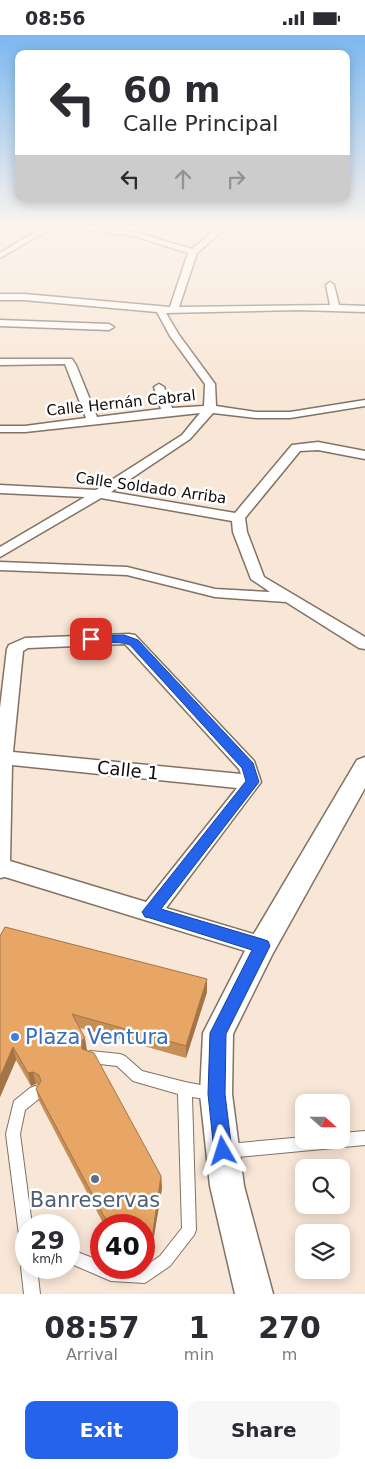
<!DOCTYPE html>
<meta charset="utf-8">
<style>
body{margin:0;font-family:"DejaVu Sans",sans-serif;background:#f7f7f7;color:#2b2b33;height:100vh;display:flex;flex-direction:column;font-size:19px;white-space:nowrap}
*{box-sizing:border-box;margin:0}
p{font-size:16px;color:#7c7c81}
.icon{flex:none;width:28px;height:28px;fill:none;stroke:currentColor;stroke-width:2;stroke-linecap:round;stroke-linejoin:round}
.map{position:relative;height:1259px;overflow:hidden}
.drawer{display:flex;flex-direction:column;background:#fff;flex:1}
.drawer>*{flex:none}
.top-card{position:absolute;left:15px;top:15px;width:335px;height:152px;border-radius:10px;box-shadow:0 2px 12px #0003;background:#fff;color:#2b2b33;overflow:hidden}
.needle{width:32px;rotate:111deg}
.tools{position:absolute;left:295px;top:1059px;display:grid;gap:10px}
.tools a{display:grid;place-items:center;width:55px;height:55px;border-radius:10px;background:#fff;box-shadow:0 2px 12px #0003;font-size:25px}
.speed{position:absolute;left:15px;top:1179px;display:flex;gap:10px;font-size:25px;font-weight:700;text-align:center}
.speed>*{display:grid;place-content:center;width:65px;height:65px;border-radius:50%;background:#fff;box-shadow:0 2px 12px #0003;line-height:1}
.speed small{font-size:12px;font-weight:400}
.speed .limit{border:8px solid #d22;background:#fff;color:#111}
.pin{position:absolute;display:grid;place-items:center;width:42px;height:42px;color:#fff;margin:-21px;border-radius:10px;box-shadow:0 2px 8px #0006}
.me{position:absolute;width:55px;margin:-28px;rotate:354deg;stroke-linejoin:round;filter:drop-shadow(0 0 4px #0008)}
.turn{display:flex;align-items:center;gap:18px;height:105px;padding:0 25px;font-size:22px}
.turn .icon{width:65px;height:65px;stroke-width:2.5}
.turn b{display:block;font-size:35px;line-height:42px}
.lanes{display:flex;align-items:center;height:48px;padding:0 25px;background:#0003;justify-content:center;gap:25px;direction:ltr}
.lanes .off{opacity:.35}
.eta{display:flex;justify-content:space-evenly;align-items:center;height:85px;text-align:center}
.eta b{font-size:30px;font-weight:700;line-height:35px}
.cta{display:flex;gap:10px;margin-top:auto;padding:10px 25px}
.cta a{flex:1;height:58px;border-radius:10px;background:#2563eb;color:#fff;font-size:20px;font-weight:700;line-height:58px;text-align:center}
.cta a+a{background:#f7f7f7;color:#2b2b33}
.status{display:flex;justify-content:space-between;align-items:center;height:35px;padding:0 25px;background:#fff;direction:ltr}
.status svg{height:14px;fill:currentColor}
.map>svg:first-child{display:block}
.built{fill:#efd8c3}
.lines{fill:none;stroke-linecap:round;stroke-linejoin:round}
.service-casing{stroke:#827263;stroke-width:2}
.minor-casing{stroke:#827263;stroke-width:3}
.tertiary-casing{stroke:#827263;stroke-width:3}
.service{fill:#fff;fill-rule:evenodd}
.minor{fill:#fff;fill-rule:evenodd}
.tertiary{fill:#fff;fill-rule:evenodd}
.wall{fill:#c78f57}
.shaded-wall{fill:#a27447}
.building{fill:#e7a665;stroke:#a27447}
.route{fill:#2563eb;stroke:#184099}
.shop-dot{fill:#3f7fe0;stroke:#fff;stroke-width:2}
.service-dot{fill:#5c6f8a;stroke:#fff;stroke-width:2}
.labels{text-anchor:middle;dominant-baseline:central;stroke-width:5;stroke-linejoin:round;paint-order:stroke}
.far-street-label{font-size:15px;fill:#100a06;stroke:#fff}
.street-label{font-size:18px;fill:#100a06;stroke:#fff}
.near-shop-label{font-size:21px;fill:#366cbe;stroke:#fff;text-anchor:start}
.near-service-label{font-size:21px;fill:#4e5e75;stroke:#fff}
</style>
<div class="status"><b>08:56</b><svg viewBox="0 0 49 12"><path d="M0 12V9h3v3zM5 12V6h3v6zM10 12V3h3v9zM15 12V0h3v12zM26 1h20v11H26zM47 4h2v5h-2z"/></svg></div>
<div class="map">
<svg width="365" height="1259" viewBox="0 0 365 1259">
<rect width="100%" height="100%" fill="#f8e6d6"/>
<!-- built -->
<path class="built" d="M0,191H39L43,192L31,201L0,198Z"/>
<g class="lines">
<defs>
<path id="service" d="M91,1016L120,1019L125,1021L142,1036L185,1047L216,1053L218,1058L216,1063L211,1065L192,1062L196,1195L194,1200L170,1231L145,1248L111,1246L69,1228V1214L101,1226V1232H144L160,1221L182,1193L178,1059L133,1046L117,1031L91,1028L86,1026L85,1022L86,1018Z
M35,1051L40,1053L42,1058L40,1063L25,1075L20,1099L32,1190H26V1207L21,1205L19,1200L6,1099L14,1066L30,1053Z
M365,1096V1110L228,1123L223,1121L221,1116L223,1111L228,1109L304,1102V1105H341V1098Z
M26,1226V1232H37L40,1259H24L21,1232L24,1227Z"/>
<path id="minor" d="M45,191H55L0,223V218Z
M61,191H88L135,197L192,214L219,191H228L197,218L179,272L330,270L326,250L330,247L334,250L339,270L365,271V277L299,275L166,278L179,300L215,349L216,371L256,377H290L365,365V371L290,383H256L213,378L190,404L111,457L235,478L292,410L318,407L365,416V424L318,415L300,416L245,483L247,497L264,542L365,602V614L359,613L286,567L215,562L127,540L0,535V527L127,532L215,554L270,557L251,544L233,497L232,486L101,463L0,522V512L85,462L0,458V450L96,455L182,400L200,378L25,397H0V391H25L86,383L65,329L0,330V324H72L76,330L97,382L161,374L154,352L159,349L164,352L172,373L204,371L205,349L170,301L157,277L24,265H0V259H24L170,272L188,218L134,201Z
M0,285L109,289L114,292L109,295L0,291Z
M129,599L135,600L254,726L261,747L166,873L270,904L273,911L270,918L262,921L5,842L0,843V673L7,614L9,610L25,603ZM125,609L239,734L241,739L13,717L23,616L28,613ZM12,730L237,753L146,867L10,826Z"/>
<path id="tertiary" d="M365,722V753L272,920L233,999L232,1059L244,1151L273,1259H235L210,1151L200,1059L203,998L252,902L357,725Z"/>
</defs>
<!-- service casing -->
<use href="#service" class="service-casing"/>
<!-- minor casing -->
<use href="#minor" class="minor-casing"/>
<!-- tertiary casing -->
<use href="#tertiary" class="tertiary-casing"/>
<!-- service -->
<use href="#service" class="service"/>
<!-- minor -->
<use href="#minor" class="minor"/>
<!-- tertiary -->
<use href="#tertiary" class="tertiary"/>
</g>
<!-- wall -->
<path class="wall" d="M0,901L207,944V957L186,1023L80,993L87,1016L161,1141L162,1153L152,1213L144,1210V1190H104L39,1066L36,1054L39,1051L36,1049L31,1051L16,1025L0,1062Z"/>
<!-- shaded-wall -->
<path class="shaded-wall" d="M207,944V957L186,1023V1011Z
M85,1003L87,1016L82,1014V1005Z
M13,1012L16,1025L0,1062V1042Z
M33,1037L36,1049L31,1051L28,1038Z
M161,1141L162,1153L152,1213V1203Z"/>
<!-- building -->
<path class="building" d="M5,892L207,944L186,1011L72,979L85,1003L82,1005V1014L94,1018L161,1141L152,1203L144,1199V1190H121L105,1183L36,1054L41,1046L39,1040L33,1037L28,1038L13,1012L0,1042V901Z"/>
<!-- sky -->
<linearGradient id="sky" x2="0" y2="1"><stop stop-color="#7bb8f0"/><stop offset="0.52" stop-color="#fcf4ed"/><stop offset="1" stop-color="#fcf4ed" stop-opacity="0"/></linearGradient>
<rect width="365" height="368" fill="url(#sky)"/>
<!-- route -->
<path class="route" d="M124,600L138,605L253,728L259,747L161,874L262,904L268,906L270,911L226,999L225,1059L232,1116L229,1123L223,1126L216,1123L214,1116L208,1059L210,998L252,915L150,883L145,882L142,877L246,746L242,733L130,610C117,604 93,612 86,604L91,601Z"/>
<!-- markers -->
<circle class="shop-dot" cx="15" cy="1002" r="5"/>
<circle class="service-dot" cx="95" cy="1144" r="5"/>
<g class="labels">
<!-- far-street labels -->
<g class="far-street-label">
<text transform="translate(121 368) rotate(-6)">Calle Hernán Cabral</text>
<text transform="translate(151 453) rotate(8)">Calle Soldado Arriba</text>
</g>
<!-- street labels -->
<g class="street-label">
<text transform="translate(128 735) rotate(6)">Calle 1</text>
</g>
<!-- near-shop labels -->
<g class="near-shop-label">
<text x="25" y="1002">Plaza Ventura</text>
</g>
<!-- near-service labels -->
<g class="near-service-label">
<text x="95" y="1165">Banreservas</text>
</g>
</g>
</svg>
<div class="tools">
<a><svg class="needle" viewBox="-14 -14 28 28"><path d="M0-13l5 13h-10z" fill="#e53935"/><path d="M0 13l5-13h-10z" fill="#7c7c81"/></svg></a>
<a><svg class="icon" aria-label="search" viewBox="0 0 24 24"><circle cx="10" cy="10" r="6"/><path d="M15 15l6 6"/></svg></a>
<a><svg class="icon" aria-label="layers" viewBox="0 0 24 24"><path d="M12 4l9 5-9 5-9-5zM3 14l9 5 9-5"/></svg></a>
</div>
<div class="speed"><div>29<small>km/h</small></div><div class="limit">40</div></div>
<div class="pin" style="left:91px;top:604px;background:#d93025"><svg class="icon" aria-label="arrive" viewBox="0 0 24 24"><path d="M6 21V4h12l-3 4 3 4H6"/></svg></div>
<svg class="me" style="left:223px;top:1116px" viewBox="-20 -20 40 40"><path d="M0-17L14 15 0 8-14 15z" fill="#2563eb" stroke="#fff" stroke-width="4"/></svg>
<div class="top-card">
<div class="turn"><svg class="icon" aria-label="left" viewBox="0 0 24 24"><path d="M17 20v-9H6M10 6l-5 5 5 5"/></svg><div><b>60 m</b>Calle Principal</div></div>
<div class="lanes"><svg class="icon" aria-label="left" viewBox="0 0 24 24"><path d="M17 20v-9H6M10 6l-5 5 5 5"/></svg><svg class="icon off" aria-label="ahead" viewBox="0 0 24 24"><path d="M12 20V5M6 11l6-6 6 6"/></svg><svg class="icon off" aria-label="right" viewBox="0 0 24 24"><path d="M7 20v-9h11M14 6l5 5-5 5"/></svg></div>
</div>
</div>
<section class="drawer">
<div class="eta">
<div><b>08:57</b><p>Arrival</p></div>
<div><b>1</b><p>min</p></div>
<div><b>270</b><p>m</p></div>
</div>
<div class="cta"><a>Exit</a><a>Share</a></div>
</section>
